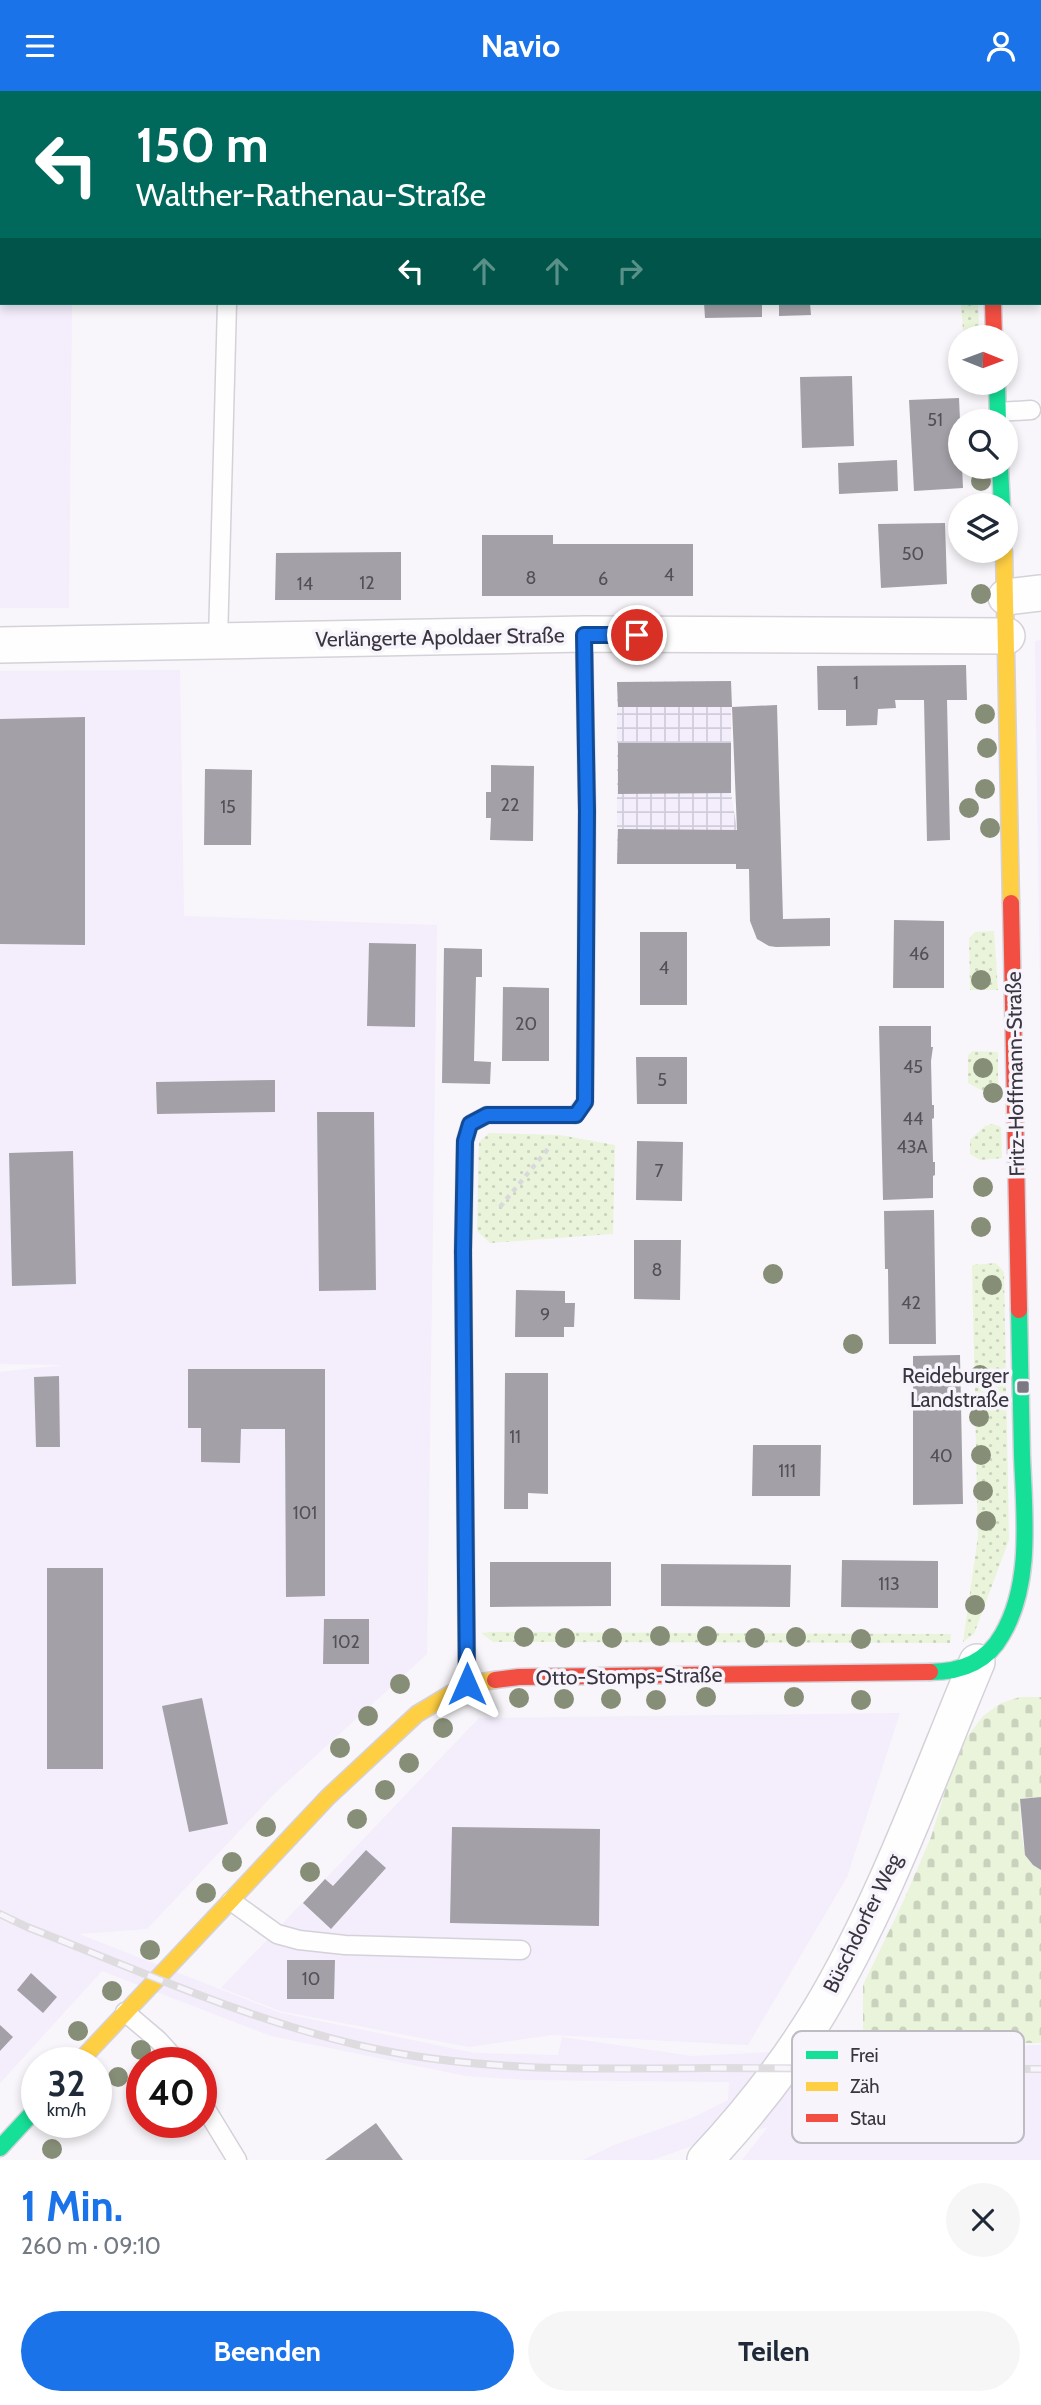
<!DOCTYPE html>
<html lang="de">
<meta charset="utf-8">
<style>
body{margin:0;font-family:Cabin,sans-serif;background:#f6f6f7;color:#1f2937;height:100vh;display:flex;flex-direction:column;font-size:26px;white-space:nowrap}
*{box-sizing:border-box;margin:0}
p{font-size:23px;color:#747a83}
.icon{flex:none;width:38px;height:38px;fill:none;stroke:currentColor;stroke-width:2;stroke-linecap:round;stroke-linejoin:round}
.map{position:relative;height:2069px;overflow:hidden}
.details{display:flex;flex-direction:column;background:#fff;flex:1}
.details>*{flex:none}
.hud{position:absolute;left:0px;top:0px;width:1041px;height:214px;box-shadow:0 4px 10px #0003;background:#00695c;color:#fff;overflow:hidden}
.needle{width:46px;rotate:91deg}
.tools{position:absolute;left:948px;top:234px;display:grid;gap:14px}
.tools a{display:grid;place-items:center;width:70px;height:70px;border-radius:50%;background:#fff;box-shadow:0 4px 10px #0003;font-size:35px}
.speed{position:absolute;left:21px;top:1956px;display:flex;gap:14px;font-size:35px;font-weight:700;text-align:center}
.speed>*{display:grid;place-content:center;width:91px;height:91px;border-radius:50%;background:#fff;box-shadow:0 4px 10px #0003;line-height:1}
.speed small{font-size:18px;font-weight:400}
.speed .limit{border:10px solid #d22;background:#fff;color:#111}
.pin{position:absolute;display:grid;place-items:center;width:60px;height:60px;color:#fff;margin:-30px;border:4px solid #fff;border-radius:50%;box-shadow:0 2px 7px #0007}
.me{position:absolute;width:77px;margin:-38px;rotate:0deg;stroke-linejoin:round;filter:drop-shadow(0 0 5px #0008)}
.turn{display:flex;align-items:center;gap:24px;height:147px;padding:0 21px;font-size:32px}
.turn .icon{width:91px;height:91px;stroke-width:2.5}
.turn b{display:block;font-size:49px;line-height:60px}
.lanes{display:flex;align-items:center;height:66px;padding:0 21px;background:#0003;justify-content:center;gap:35px;direction:ltr}
.lanes .off{opacity:.35}
.round{display:grid;place-items:center;flex:none;width:74px;height:74px;border-radius:37px;background:#f6f6f7}
.head{display:flex;align-items:center;justify-content:space-between;height:119px;padding:0 21px}
h1{font-size:42px;font-weight:700;line-height:52px;color:#1a73e8}
.action{display:flex;gap:14px;margin-top:auto;padding:14px 21px}
.action a{flex:1;height:80px;border-radius:42px;background:#1a73e8;color:#fff;font-size:28px;font-weight:700;line-height:80px;text-align:center}
.action a+a{background:#f6f6f7;color:#1f2937}
header{display:flex;justify-content:space-between;align-items:center;height:91px;padding:0 21px;background:#1a73e8;color:#fff;font-size:32px;font-weight:700}
.map>svg:first-child{display:block}
.built{fill:#f3edfc}
.industrial{fill:url(#industrial-grid)}
.grass{fill:url(#grass-dots)}
.cemetery{fill:url(#cemetery-stones)}
.building{fill:#a3a0a7}
.lines{fill:none;stroke-linecap:round;stroke-linejoin:round}
.lane-casing{stroke:#d5d1d9;stroke-width:21}
.street-casing{stroke:#d5d1d9;stroke-width:38}
.fast-casing{stroke:#d5d1d9;stroke-width:19}
.slow-casing{stroke:#d5d1d9;stroke-width:19}
.jam-casing{stroke:#d5d1d9;stroke-width:19}
.path{stroke:#d9d9db;stroke-width:4.5;stroke-dasharray:5 5;stroke-linecap:butt}
.lane{stroke:#fefefe;stroke-width:18}
.street{stroke:#fefefe;stroke-width:35}
.fast{stroke:#16e098;stroke-width:16}
.slow{stroke:#ffcf43;stroke-width:16}
.jam{stroke:#f24e42;stroke-width:16}
.rail-casing{stroke:#dedcdf;stroke-width:8}
.rail{stroke:#f7f5fb;stroke-width:5;stroke-dasharray:16;stroke-linecap:butt}
.tree{fill:#878e78}
.route-casing{stroke:#114b97;stroke-width:18}
.route{stroke:#1a73e8;stroke-width:12}
.poi-dot{fill:#7c7982;stroke:#f7f5fb;stroke-width:2.5}
.labels{text-anchor:middle;dominant-baseline:central;stroke-width:7;stroke-linejoin:round;paint-order:stroke}
.number-label{font-size:18px;fill:#54505a}
.street-label{font-size:21px;fill:#3a3541;stroke:#f7f5fb}
.poi-label{font-size:21px;fill:#3a3541;stroke:#f7f5fb;text-anchor:end}
.key{fill:#f7f5fb;stroke:#bebbc3;stroke-width:2}
.key-label{font-size:19px;fill:#3a3541}
</style>
<header><svg class="icon" aria-label="menu" viewBox="0 0 24 24"><path d="M4 6h16M4 12h16M4 18h16"/></svg>Navio<svg class="icon" aria-label="person" viewBox="0 0 24 24"><circle cx="12" cy="8" r="4"/><path d="M4 21q1-7 8-7t8 7"/></svg></header>
<div class="map">
<svg width="1041" height="2069" viewBox="0 0 1041 2069">
<defs>
<pattern id="industrial-grid" width="8" height="8" patternUnits="userSpaceOnUse" patternTransform="scale(1.75)"><rect width="8" height="8" fill="#f3edfc"/><path d="M0 4h8M4 0v8" fill="none" stroke="#d1ccd9"/></pattern>
<pattern id="grass-dots" width="8" height="8" patternUnits="userSpaceOnUse" patternTransform="scale(1.75)"><rect width="8" height="8" fill="#eaf4db"/><path d="M2 2h.1M6 6h.1" fill="none" stroke="#c9d2bd" stroke-width="1.8" stroke-linecap="round"/></pattern>
<pattern id="cemetery-stones" width="16" height="16" patternUnits="userSpaceOnUse" patternTransform="scale(1.75)"><rect width="16" height="16" fill="#eaf4db"/><path d="M2 7V4a2 2 0 0 1 4 0v3zM10 15v-3a2 2 0 0 1 4 0v3z" fill="#c9d2bd"/></pattern>
</defs>
<rect width="100%" height="100%" fill="#f8f6fa"/>
<!-- built -->
<path class="built" d="M0,0H73V2H2V212H72L69,517H0Z
M1041,549V972L1035,550Z
M180,579L184,825L437,834L427,1563L275,1702L147,1838L79,1843L281,1922L475,1962L558,1964L562,1946L692,1965L833,1958L1041,1954V2069H742L768,2036L695,2054L652,2069H583L614,2054L694,2026L728,2009L729,1991L527,1989L466,1985L271,1945L102,1880L0,1992V1281L64,1274L0,1273V580Z
M900,1622L847,1786L748,1954L552,1944L469,1956L280,1920L221,1897L479,1627Z"/>
<!-- industrial -->
<path class="industrial" d="M731,590V702L737,739L736,773H617V591Z"/>
<!-- grass -->
<path class="grass" d="M961,212H978L979,238L963,240Z
M994,840L998,899H970L969,847L975,841Z
M973,960L998,961V1008L968,992V964Z
M993,1033L1001,1036L1002,1067L980,1069L970,1063V1049L985,1035Z
M489,1042L560,1044L615,1054L613,1143L490,1152L477,1140L479,1051Z
M996,1172L1004,1181L1009,1449L974,1543L963,1551L978,1445L972,1174Z
M491,1541L951,1543L950,1552L518,1551H493L481,1542Z"/>
<!-- cemetery -->
<path class="cemetery" d="M1020,1606H1041V1706L1020,1708C1022,1733 1017,1766 1041,1779V1952H863V1894L903,1811L931,1746L951,1681L965,1649L983,1625L1001,1612Z"/>
<!-- building -->
<path class="building" d="M704,212H762V226L705,227Z
M779,212H810L811,224L779,225Z
M852,285L854,355L802,357L800,286Z
M959,307L963,397L914,400L909,309Z
M897,369L898,400L839,403L838,372Z
M945,432L947,493L881,497L878,433Z
M482,444H553V453H693V505H482Z
M401,461V509H275L276,462Z
M966,574L967,609H947L950,749L927,750L924,609H895L896,617L878,618L877,634L846,635V619H818L817,575Z
M731,590L732,616H618L617,591Z
M777,614L783,828L830,827V855L776,856L769,855L757,848L750,830L749,778H736V773H617L618,738L737,739L732,616Z
M85,626V854L0,853V628Z
M618,652H731V702L618,703Z
M491,674L534,675L533,750L490,749L491,727H486V701H491Z
M205,678L252,679L251,754H204Z
M894,829L944,830V897H893Z
M640,841H687V914H640Z
M369,852L416,853L415,936L367,935Z
M444,857L482,858V886H476L474,970L491,971L490,993L442,992Z
M503,896L549,897V970H502Z
M879,935H931V956H933L931,970L932,1014H934V1027L932,1028L933,1071H935V1084L933,1085V1107L883,1109Z
M636,966H687V1013H637Z
M275,989V1021L157,1023L156,991Z
M317,1021H374L376,1199L319,1200Z
M637,1050L683,1051L682,1110L636,1109Z
M73,1060L76,1193L12,1195L9,1062Z
M934,1119L936,1253H889L888,1178H885L884,1120Z
M634,1149H681L680,1209L634,1208Z
M516,1199L565,1200V1212H575L574,1236H564V1246H515Z
M960,1264L963,1413L913,1414V1265Z
M188,1278H325V1505L286,1506L285,1338H241L240,1372L201,1371V1337H188Z
M505,1282H548V1403L528,1402V1418H504Z
M59,1285L60,1356H36L34,1286Z
M753,1354H821L820,1405H752Z
M842,1469L938,1470V1517L841,1516Z
M490,1471H611V1515L490,1516Z
M661,1473L791,1474L790,1516L661,1515Z
M47,1477H103V1678H47Z
M324,1528H369V1573H323Z
M202,1607L228,1733L189,1741L162,1615Z
M1041,1706V1779L1033,1774L1025,1764L1020,1708Z
M452,1736L600,1738L599,1835L450,1832Z
M366,1759L386,1777L331,1838L303,1812L325,1788L333,1795Z
M287,1869H335L334,1908H287Z
M31,1882L57,1906L43,1922L17,1899Z
M0,1934L13,1946L0,1960Z
M376,2032L403,2069H325Z"/>
<g class="lines">
<defs>
<path id="lane" d="M228,0V2
M998,321L1031,319
M218,550L227,212
M231,1810L277,1843L299,1849L345,1854L521,1859
M125,1921L158,1949L179,1972
M201,2010L237,2069"/>
<path id="street" d="M1040,137H1041
M1006,506L1041,502
M0,554L584,543L1007,545
M705,2069C748,2023 786,1975 819,1921C884,1813 928,1688 977,1571"/>
<path id="fast" d="M987,0V2
M997,292L998,331
M1000,376L1002,415
M575,1024L585,1011L587,721L584,543
M463,1161L467,1593
M930,1581C960,1581 987,1571 1002,1544C1033,1492 1024,1422 1022,1364C1021,1316 1020,1267 1019,1219
M0,2057L37,2017"/>
<path id="slow" d="M1004,460L1011,812
M78,1972L328,1706L417,1623L467,1593L495,1589"/>
<path id="jam" d="M993,212L994,247
M1011,812L1019,1219
M463,1161L465,1050L470,1033L487,1024H575
M495,1589L519,1586L930,1581"/>
</defs>
<!-- lane casing -->
<use href="#lane" class="lane-casing"/>
<!-- street casing -->
<use href="#street" class="street-casing"/>
<!-- fast casing -->
<use href="#fast" class="fast-casing"/>
<!-- slow casing -->
<use href="#slow" class="slow-casing"/>
<!-- jam casing -->
<use href="#jam" class="jam-casing"/>
<!-- path -->
<path class="path" d="M500,1116L548,1058"/>
<!-- lane -->
<use href="#lane" class="lane"/>
<!-- street -->
<use href="#street" class="street"/>
<!-- fast -->
<use href="#fast" class="fast"/>
<!-- slow -->
<use href="#slow" class="slow"/>
<!-- jam -->
<use href="#jam" class="jam"/>
<defs>
<path id="rail" d="M0,1823L27,1836C141,1880 252,1931 371,1957C482,1981 595,1978 708,1977C819,1977 930,1978 1041,1978"/>
</defs>
<!-- rail casing -->
<use href="#rail" class="rail-casing"/>
<!-- rail -->
<use href="#rail" class="rail"/>
</g>
<!-- trees -->
<g class="tree">
<circle cx="981" cy="390" r="10"/>
<circle cx="981" cy="503" r="10"/>
<circle cx="985" cy="623" r="10"/>
<circle cx="987" cy="657" r="10"/>
<circle cx="985" cy="698" r="10"/>
<circle cx="969" cy="717" r="10"/>
<circle cx="990" cy="737" r="10"/>
<circle cx="981" cy="889" r="10"/>
<circle cx="983" cy="977" r="10"/>
<circle cx="993" cy="1002" r="10"/>
<circle cx="983" cy="1096" r="10"/>
<circle cx="981" cy="1136" r="10"/>
<circle cx="773" cy="1183" r="10"/>
<circle cx="992" cy="1194" r="10"/>
<circle cx="853" cy="1253" r="10"/>
<circle cx="980" cy="1284" r="10"/>
<circle cx="979" cy="1326" r="10"/>
<circle cx="981" cy="1364" r="10"/>
<circle cx="983" cy="1400" r="10"/>
<circle cx="986" cy="1430" r="10"/>
<circle cx="975" cy="1514" r="10"/>
<circle cx="660" cy="1545" r="10"/>
<circle cx="707" cy="1545" r="10"/>
<circle cx="524" cy="1546" r="10"/>
<circle cx="796" cy="1546" r="10"/>
<circle cx="565" cy="1547" r="10"/>
<circle cx="612" cy="1547" r="10"/>
<circle cx="755" cy="1547" r="10"/>
<circle cx="861" cy="1548" r="10"/>
<circle cx="400" cy="1593" r="10"/>
<circle cx="706" cy="1606" r="10"/>
<circle cx="794" cy="1606" r="10"/>
<circle cx="519" cy="1607" r="10"/>
<circle cx="564" cy="1608" r="10"/>
<circle cx="611" cy="1608" r="10"/>
<circle cx="656" cy="1609" r="10"/>
<circle cx="861" cy="1609" r="10"/>
<circle cx="368" cy="1625" r="10"/>
<circle cx="443" cy="1637" r="10"/>
<circle cx="340" cy="1657" r="10"/>
<circle cx="409" cy="1672" r="10"/>
<circle cx="385" cy="1699" r="10"/>
<circle cx="357" cy="1728" r="10"/>
<circle cx="266" cy="1736" r="10"/>
<circle cx="232" cy="1771" r="10"/>
<circle cx="310" cy="1781" r="10"/>
<circle cx="206" cy="1802" r="10"/>
<circle cx="150" cy="1859" r="10"/>
<circle cx="112" cy="1900" r="10"/>
<circle cx="78" cy="1940" r="10"/>
<circle cx="141" cy="1959" r="10"/>
<circle cx="118" cy="1986" r="10"/>
<circle cx="52" cy="2058" r="10"/>
</g>
<g class="lines">
<defs>
<path id="route" d="M467,1593L463,1160L465,1050L470,1033L487,1024H576L585,1011L587,720L584,544H637"/>
</defs>
<!-- route casing -->
<use href="#route" class="route-casing"/>
<!-- route -->
<use href="#route" class="route"/>
</g>
<!-- markers -->
<rect class="poi-dot" x="1016" y="1289" width="14" height="14" rx="3.5"/>
<g class="labels">
<!-- number labels -->
<g class="number-label">
<text x="935" y="329">51</text>
<text x="913" y="463">50</text>
<text x="669" y="484">4</text>
<text x="531" y="487">8</text>
<text x="603" y="488">6</text>
<text x="367" y="492">12</text>
<text x="305" y="493">14</text>
<text x="856" y="592">1</text>
<text x="510" y="714">22</text>
<text x="228" y="716">15</text>
<text x="919" y="863">46</text>
<text x="664" y="877">4</text>
<text x="526" y="933">20</text>
<text x="913" y="976">45</text>
<text x="662" y="989">5</text>
<text x="913" y="1028">44</text>
<text x="912" y="1056">43A</text>
<text x="659" y="1080">7</text>
<text x="657" y="1179">8</text>
<text x="911" y="1212">42</text>
<text x="545" y="1224">9</text>
<text x="515" y="1346">11</text>
<text x="941" y="1365">40</text>
<text x="787" y="1380">111</text>
<text x="305" y="1422">101</text>
<text x="889" y="1493">113</text>
<text x="346" y="1551">102</text>
<text x="311" y="1888">10</text>
</g>
<!-- street labels -->
<g class="street-label">
<text transform="translate(440 546) rotate(-1)">Verlängerte Apoldaer Straße</text>
<text transform="translate(1015 983) rotate(-91)">Fritz-Hoffmann-Straße</text>
<text transform="translate(629 1585) rotate(-1)">Otto-Stomps-Straße</text>
<text transform="translate(862 1832) rotate(-64)">Büschdorfer Weg</text>
</g>
<!-- poi labels -->
<g class="poi-label">
<text x="1009" y="1284">Reideburger<tspan x="1009" dy="24">Landstraße</tspan></text>
</g>
</g>
<!-- legend -->
<rect x="792" y="1940" width="232" height="112" rx="10" class="key"/>
<rect x="806" y="1960" width="32" height="8" fill="#16e098"/>
<rect x="806" y="1991" width="32" height="9" fill="#ffcf43"/>
<rect x="806" y="2023" width="32" height="8" fill="#f24e42"/>
<g class="key-label">
<text x="850" y="1971">Frei</text>
<text x="850" y="2002">Zäh</text>
<text x="850" y="2034">Stau</text>
</g>
</svg>
<div class="tools">
<a><svg class="needle" viewBox="-14 -14 28 28"><path d="M0-13l5 13h-10z" fill="#e53935"/><path d="M0 13l5-13h-10z" fill="#747a83"/></svg></a>
<a><svg class="icon" aria-label="search" viewBox="0 0 24 24"><circle cx="10" cy="10" r="6"/><path d="M15 15l6 6"/></svg></a>
<a><svg class="icon" aria-label="layers" viewBox="0 0 24 24"><path d="M12 4l9 5-9 5-9-5zM3 14l9 5 9-5"/></svg></a>
</div>
<div class="speed"><div>32<small>km/h</small></div><div class="limit">40</div></div>
<div class="pin" style="left:637px;top:544px;background:#d93025"><svg class="icon" aria-label="arrive" viewBox="0 0 24 24"><path d="M6 21V4h12l-3 4 3 4H6"/></svg></div>
<svg class="me" style="left:467px;top:1593px" viewBox="-20 -20 40 40"><path d="M0-17L14 15 0 8-14 15z" fill="#1a73e8" stroke="#fff" stroke-width="4"/></svg>
<div class="hud">
<div class="turn"><svg class="icon" aria-label="left" viewBox="0 0 24 24"><path d="M17 20v-9H6M10 6l-5 5 5 5"/></svg><div><b>150 m</b>Walther-Rathenau-Straße</div></div>
<div class="lanes"><svg class="icon" aria-label="left" viewBox="0 0 24 24"><path d="M17 20v-9H6M10 6l-5 5 5 5"/></svg><svg class="icon off" aria-label="ahead" viewBox="0 0 24 24"><path d="M12 20V5M6 11l6-6 6 6"/></svg><svg class="icon off" aria-label="ahead" viewBox="0 0 24 24"><path d="M12 20V5M6 11l6-6 6 6"/></svg><svg class="icon off" aria-label="right" viewBox="0 0 24 24"><path d="M7 20v-9h11M14 6l5 5-5 5"/></svg></div>
</div>
</div>
<section class="details">
<div class="head"><div><h1>1 Min.</h1><p>260 m · 09:10</p></div><a class="round"><svg class="icon" aria-label="close" viewBox="0 0 24 24"><path d="M6 6l12 12M18 6L6 18"/></svg></a></div>
<div class="action"><a>Beenden</a><a>Teilen</a></div>
</section>
